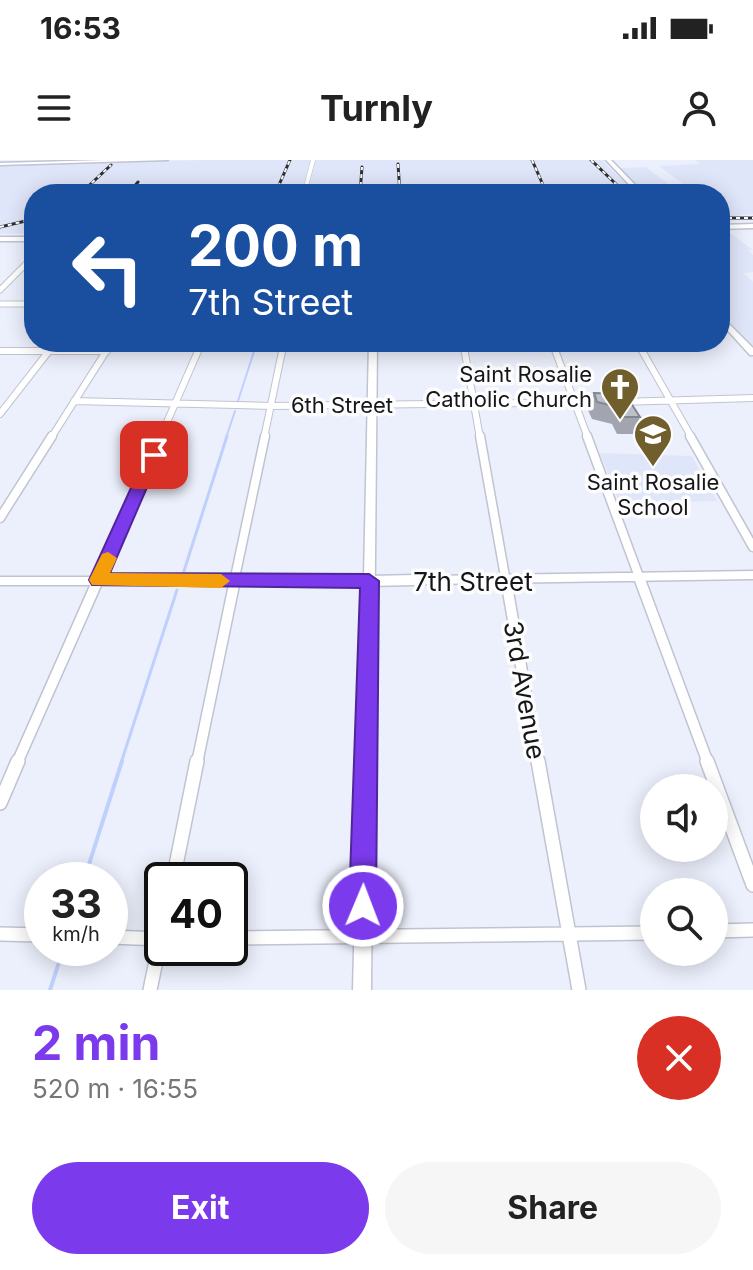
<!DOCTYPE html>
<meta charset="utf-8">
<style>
body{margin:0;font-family:Inter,sans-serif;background:#f6f6f6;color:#222;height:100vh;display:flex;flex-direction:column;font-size:30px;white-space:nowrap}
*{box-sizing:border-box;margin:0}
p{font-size:26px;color:#767676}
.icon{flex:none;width:44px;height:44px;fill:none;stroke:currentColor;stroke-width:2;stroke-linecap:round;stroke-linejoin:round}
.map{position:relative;height:830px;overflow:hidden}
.drawer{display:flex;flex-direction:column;background:#fff;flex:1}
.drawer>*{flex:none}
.hud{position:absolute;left:24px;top:24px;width:706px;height:168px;border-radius:32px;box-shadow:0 4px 20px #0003;background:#1a4fa0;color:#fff;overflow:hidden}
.controls{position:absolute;left:640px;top:614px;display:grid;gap:16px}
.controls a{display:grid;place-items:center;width:88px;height:88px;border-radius:50%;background:#fff;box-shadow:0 4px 20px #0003;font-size:40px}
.speed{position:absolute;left:24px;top:702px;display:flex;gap:16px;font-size:40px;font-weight:700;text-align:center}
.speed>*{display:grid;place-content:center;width:104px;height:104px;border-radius:50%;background:#fff;box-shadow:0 4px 20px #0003;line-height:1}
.speed small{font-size:20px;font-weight:400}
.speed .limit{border:4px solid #111;border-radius:12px;background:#fff;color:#111}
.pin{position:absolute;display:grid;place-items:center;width:68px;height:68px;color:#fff;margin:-34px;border-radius:16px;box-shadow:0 4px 12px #0006}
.me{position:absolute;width:88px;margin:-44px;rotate:1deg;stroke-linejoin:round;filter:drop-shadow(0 0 6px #0008)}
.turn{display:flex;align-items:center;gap:28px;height:168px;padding:0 32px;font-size:36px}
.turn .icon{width:104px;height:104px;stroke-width:2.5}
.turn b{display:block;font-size:56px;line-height:68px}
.round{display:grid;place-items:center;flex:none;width:84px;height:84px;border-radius:42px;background:#f6f6f6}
.summary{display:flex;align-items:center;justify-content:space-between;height:136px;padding:0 32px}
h1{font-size:48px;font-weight:700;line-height:60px;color:#7c3aed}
.cta{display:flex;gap:16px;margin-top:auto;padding:16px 32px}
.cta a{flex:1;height:92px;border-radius:48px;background:#7c3aed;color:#fff;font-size:32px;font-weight:700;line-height:92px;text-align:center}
.cta a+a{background:#f6f6f6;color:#222}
.status{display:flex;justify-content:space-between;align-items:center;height:56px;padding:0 40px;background:#fff;direction:ltr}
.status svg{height:22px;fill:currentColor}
header{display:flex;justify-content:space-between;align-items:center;height:104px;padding:0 32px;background:#fff;font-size:36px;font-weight:700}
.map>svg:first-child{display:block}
.built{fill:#e0e6f9}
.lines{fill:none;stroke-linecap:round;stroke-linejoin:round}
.stream-far2{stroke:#c0d0fd;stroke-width:2}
.stream-far1{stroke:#c0d0fd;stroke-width:3}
.stream{stroke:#c0d0fd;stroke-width:4}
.minor-far5-casing{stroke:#c0c4d0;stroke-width:5}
.minor-far4-casing{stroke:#c0c4d0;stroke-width:7}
.minor-far3-casing{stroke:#c0c4d0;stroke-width:8}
.minor-far2-casing{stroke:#c0c4d0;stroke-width:11}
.minor-far1-casing{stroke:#c0c4d0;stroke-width:13}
.minor-casing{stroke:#c0c4d0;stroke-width:16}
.tertiary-casing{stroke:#c0c4d0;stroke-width:3}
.secondary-casing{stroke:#c0c4d0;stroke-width:3}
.minor-far5{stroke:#fff;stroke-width:4}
.minor-far4{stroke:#fff;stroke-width:5}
.minor-far3{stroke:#fff;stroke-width:6}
.minor-far2{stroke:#fff;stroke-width:8}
.minor-far1{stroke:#fff;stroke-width:10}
.minor{stroke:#fff;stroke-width:13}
.tertiary{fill:#fff;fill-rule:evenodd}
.secondary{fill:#fff;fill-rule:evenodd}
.rail-casing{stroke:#2e3035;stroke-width:3}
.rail{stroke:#fdfdfd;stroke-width:2;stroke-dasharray:4;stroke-linecap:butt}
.wall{fill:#a2a5af}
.building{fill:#bcc0cb;stroke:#84868e;stroke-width:2}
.route{fill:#7c3aed;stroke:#51269a;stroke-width:2}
.slow{fill:#f59e0b}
.labels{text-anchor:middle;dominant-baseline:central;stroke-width:7;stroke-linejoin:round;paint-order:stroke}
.far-poi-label{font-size:22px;fill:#15161a;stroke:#fdfdfd;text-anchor:end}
.far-street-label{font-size:22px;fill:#15161a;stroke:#fdfdfd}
.street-label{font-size:26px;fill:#15161a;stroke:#fdfdfd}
</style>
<div class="status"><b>16:53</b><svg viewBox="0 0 49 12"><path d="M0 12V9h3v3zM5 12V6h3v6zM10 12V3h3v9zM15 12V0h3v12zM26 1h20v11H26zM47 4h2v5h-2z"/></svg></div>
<header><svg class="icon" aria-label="menu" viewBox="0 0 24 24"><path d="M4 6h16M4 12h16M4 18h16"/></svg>Turnly<svg class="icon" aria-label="person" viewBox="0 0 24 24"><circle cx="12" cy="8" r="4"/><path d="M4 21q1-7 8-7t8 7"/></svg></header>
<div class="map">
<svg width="753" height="830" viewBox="0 0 753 830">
<rect width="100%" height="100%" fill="#ecf0fc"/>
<!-- built -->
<path class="built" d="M204,0H602L636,34H34V73L0,74V5Z
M695,0H753V54L726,57L720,52V34H696L659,6L700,4Z
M646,7L655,14L681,34H645L620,8Z
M720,70H726L753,90H748L753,95V112L744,113L753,122V189L720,153Z
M600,293L692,296L717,341L669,342L674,354L624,355Z"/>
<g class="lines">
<!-- stream-far2 -->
<path class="stream-far2" d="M238,241L257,182
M226,278L235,251"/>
<!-- stream-far1 -->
<path class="stream-far1" d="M184,411L227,276
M121,603L177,430"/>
<!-- stream -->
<path class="stream" d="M84,720L122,601
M50,830L60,799"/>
<defs>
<path id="minor-far5" d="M304,34L313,0"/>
<path id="minor-far4" d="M0,130L34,96
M0,144H34"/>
<path id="minor-far3" d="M463,182L480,278
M552,182L588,278
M637,182L692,278
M0,191H107
M74,241L272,246L602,242
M620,242L753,238
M0,254L56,182
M51,278L112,182
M160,278L202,182
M264,278L284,182"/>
<path id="minor-far2" d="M480,276L506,422
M587,276L641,422
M690,276L753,387
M0,358L52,276
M369,421L753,415
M97,422L161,276
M234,422L265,276"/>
<path id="minor-far1" d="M506,420L538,603
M640,420L708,603
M369,421L415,420
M17,603L98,420
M197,603L235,420"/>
<path id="minor" d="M538,601L579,830
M707,601L753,725
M0,643L18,601
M173,720L197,601
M714,771L753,770
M0,774L42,775
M110,777L162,779
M230,778L654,773
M150,830L162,772"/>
<path id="tertiary" d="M369,182H377L371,830H353L363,425H0V417H364Z"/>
<path id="secondary" d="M106,0H168L0,5V3Z
M606,0H611L644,34H638Z
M753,64V68L720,69V65Z
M0,77H34V81H0Z
M720,155L753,188V195H750L720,162Z"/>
</defs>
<!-- minor-far5 casing -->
<use href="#minor-far5" class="minor-far5-casing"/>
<!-- minor-far4 casing -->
<use href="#minor-far4" class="minor-far4-casing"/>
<!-- minor-far3 casing -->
<use href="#minor-far3" class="minor-far3-casing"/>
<!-- minor-far2 casing -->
<use href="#minor-far2" class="minor-far2-casing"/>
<!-- minor-far1 casing -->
<use href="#minor-far1" class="minor-far1-casing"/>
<!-- minor casing -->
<use href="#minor" class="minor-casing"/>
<!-- tertiary casing -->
<use href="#tertiary" class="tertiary-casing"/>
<!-- secondary casing -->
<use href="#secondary" class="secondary-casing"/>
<!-- minor-far5 -->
<use href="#minor-far5" class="minor-far5"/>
<!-- minor-far4 -->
<use href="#minor-far4" class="minor-far4"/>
<!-- minor-far3 -->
<use href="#minor-far3" class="minor-far3"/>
<!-- minor-far2 -->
<use href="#minor-far2" class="minor-far2"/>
<!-- minor-far1 -->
<use href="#minor-far1" class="minor-far1"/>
<!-- minor -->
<use href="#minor" class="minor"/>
<!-- tertiary -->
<use href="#tertiary" class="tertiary"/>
<!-- secondary -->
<use href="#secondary" class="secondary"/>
<defs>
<path id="rail" d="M532,0L547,34
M591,0L618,26L615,34
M398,4L400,34
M80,34L111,5
M128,34L138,22
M275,34L290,0
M360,34L362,7
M720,58H753
M0,67L34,59"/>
</defs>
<!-- rail casing -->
<use href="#rail" class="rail-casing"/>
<!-- rail -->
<use href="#rail" class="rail"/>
</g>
<!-- wall -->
<path class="wall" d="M594,233L640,257L633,274H617L612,264L592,259L588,250Z"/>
<!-- building -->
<path class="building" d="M594,233L625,234L640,257H623L618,247L597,242Z"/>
<!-- route -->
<path class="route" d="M154,290L161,295L110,413L369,414L379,421L376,746L372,756L363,760L353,756L349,746L360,428L92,425L89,420L146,295Z"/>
<!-- slow -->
<path class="slow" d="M108,392L117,398L110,413L221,414L230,421L221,428L92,425L89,420L102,394Z"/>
<!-- icons -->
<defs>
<symbol id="church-pin" viewBox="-11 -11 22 30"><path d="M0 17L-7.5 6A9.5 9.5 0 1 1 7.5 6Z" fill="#705f2d" stroke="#fdfdfd"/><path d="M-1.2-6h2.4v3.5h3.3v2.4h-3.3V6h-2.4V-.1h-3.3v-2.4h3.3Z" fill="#fff"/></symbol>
<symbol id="school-pin" viewBox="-11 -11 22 30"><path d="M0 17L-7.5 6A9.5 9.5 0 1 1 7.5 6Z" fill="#705f2d" stroke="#fdfdfd"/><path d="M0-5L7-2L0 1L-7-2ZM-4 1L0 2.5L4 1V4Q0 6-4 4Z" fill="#fff"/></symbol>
</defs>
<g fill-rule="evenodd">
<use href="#church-pin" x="598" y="205" width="44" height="60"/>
<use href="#school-pin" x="631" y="252" width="44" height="60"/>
</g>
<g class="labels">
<!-- far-poi labels -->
<g class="far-poi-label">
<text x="592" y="214">Saint Rosalie<tspan x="592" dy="25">Catholic Church</tspan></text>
<text x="653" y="322" text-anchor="middle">Saint Rosalie<tspan x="653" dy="25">School</tspan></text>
</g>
<!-- far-street labels -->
<g class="far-street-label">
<text x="342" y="245">6th Street</text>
</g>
<!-- street labels -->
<g class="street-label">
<text x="473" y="421">7th Street</text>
<text transform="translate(525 530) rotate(80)">3rd Avenue</text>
</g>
</g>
</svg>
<div class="controls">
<a><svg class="icon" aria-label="sound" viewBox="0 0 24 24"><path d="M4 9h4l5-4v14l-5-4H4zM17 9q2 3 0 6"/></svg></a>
<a><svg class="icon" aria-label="search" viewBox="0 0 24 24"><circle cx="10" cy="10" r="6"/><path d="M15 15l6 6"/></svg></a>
</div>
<div class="speed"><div>33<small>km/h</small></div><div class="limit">40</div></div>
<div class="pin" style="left:154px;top:295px;background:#d93025"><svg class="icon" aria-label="arrive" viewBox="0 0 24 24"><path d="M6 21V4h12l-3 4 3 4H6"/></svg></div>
<svg class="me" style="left:363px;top:746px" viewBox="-20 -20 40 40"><circle r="17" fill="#7c3aed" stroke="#fff" stroke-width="3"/><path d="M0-11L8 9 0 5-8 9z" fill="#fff"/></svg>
<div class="hud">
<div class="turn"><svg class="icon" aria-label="left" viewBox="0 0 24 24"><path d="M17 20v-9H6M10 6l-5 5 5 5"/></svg><div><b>200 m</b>7th Street</div></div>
</div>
</div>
<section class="drawer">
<div class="summary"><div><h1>2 min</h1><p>520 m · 16:55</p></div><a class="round" style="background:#d93025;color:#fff"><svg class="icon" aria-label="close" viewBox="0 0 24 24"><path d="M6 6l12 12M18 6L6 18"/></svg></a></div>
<div class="cta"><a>Exit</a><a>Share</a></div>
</section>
